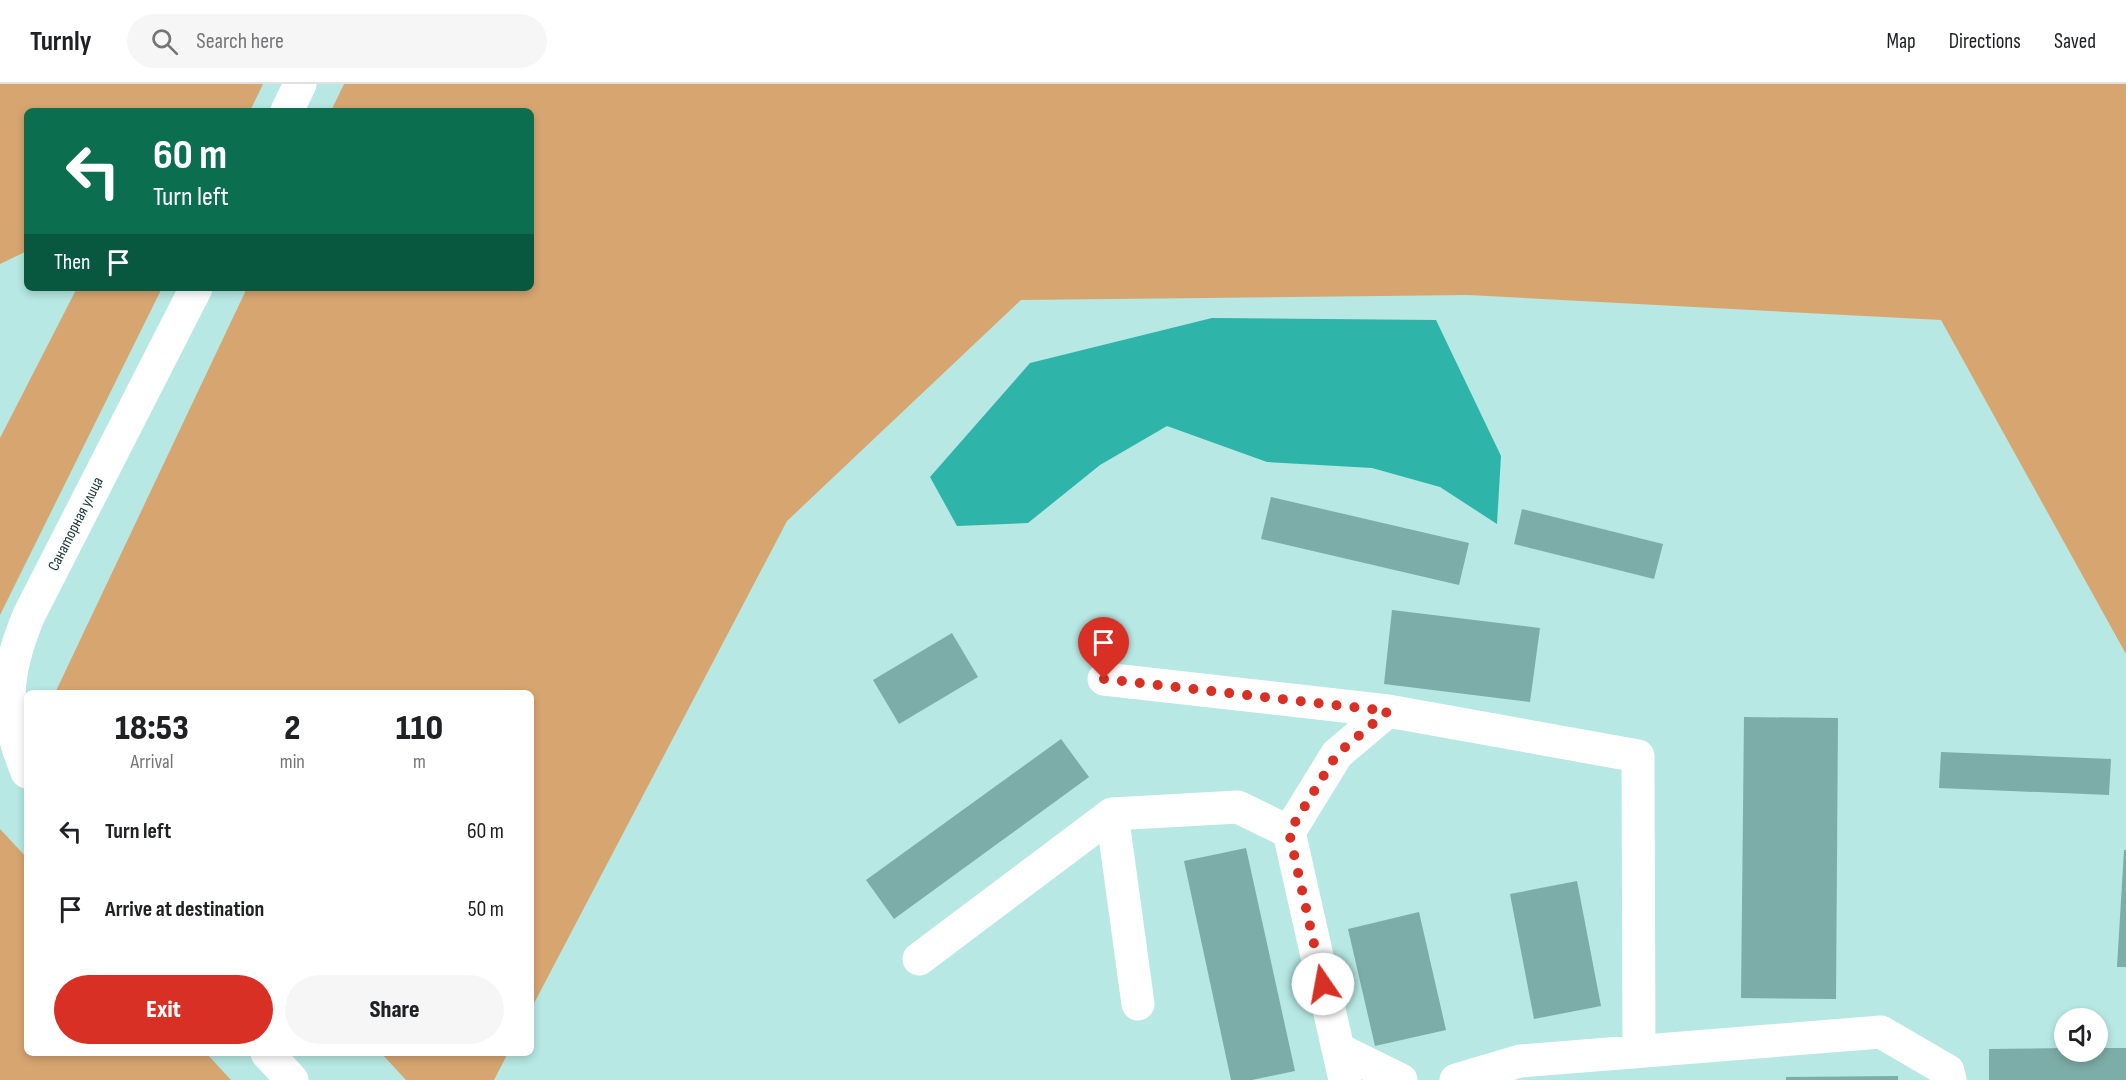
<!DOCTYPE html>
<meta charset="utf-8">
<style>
body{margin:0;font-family:"Sofia Sans Condensed",sans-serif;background:#f6f6f6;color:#202124;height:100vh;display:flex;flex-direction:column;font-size:22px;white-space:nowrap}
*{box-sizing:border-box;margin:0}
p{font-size:20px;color:#757577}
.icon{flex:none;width:33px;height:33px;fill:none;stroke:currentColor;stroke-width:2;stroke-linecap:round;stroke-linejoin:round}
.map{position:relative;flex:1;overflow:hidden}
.side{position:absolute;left:24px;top:606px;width:510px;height:366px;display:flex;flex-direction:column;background:#fff;border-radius:9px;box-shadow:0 3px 9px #0003}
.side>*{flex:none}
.hud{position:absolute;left:24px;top:24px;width:510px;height:183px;border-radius:9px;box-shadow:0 3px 9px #0003;background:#0b6e4f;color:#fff;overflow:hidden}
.tools{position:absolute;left:2054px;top:924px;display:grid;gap:12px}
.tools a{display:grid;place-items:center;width:54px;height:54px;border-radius:50%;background:#fff;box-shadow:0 3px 9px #0003;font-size:30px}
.pin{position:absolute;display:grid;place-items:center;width:51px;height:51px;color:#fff;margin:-62px -26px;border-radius:50% 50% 50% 0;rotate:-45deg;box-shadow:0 0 6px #0007}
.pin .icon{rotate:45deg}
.me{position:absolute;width:66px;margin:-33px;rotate:348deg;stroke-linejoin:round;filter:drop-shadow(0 0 4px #0008)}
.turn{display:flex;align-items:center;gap:21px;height:126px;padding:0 30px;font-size:27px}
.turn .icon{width:78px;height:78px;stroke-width:2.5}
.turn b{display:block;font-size:42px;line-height:51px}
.then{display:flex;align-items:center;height:57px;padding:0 30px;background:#0003;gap:12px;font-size:22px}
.eta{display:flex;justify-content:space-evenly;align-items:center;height:102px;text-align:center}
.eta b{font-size:36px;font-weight:800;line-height:42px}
.primary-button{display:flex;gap:12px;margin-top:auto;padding:12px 30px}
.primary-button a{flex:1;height:69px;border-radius:36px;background:#d93025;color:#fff;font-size:24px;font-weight:800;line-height:69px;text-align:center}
.primary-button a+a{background:#f6f6f6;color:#202124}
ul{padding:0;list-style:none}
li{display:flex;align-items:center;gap:18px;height:78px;padding:0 30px}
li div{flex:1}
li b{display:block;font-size:22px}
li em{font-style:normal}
header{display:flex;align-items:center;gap:36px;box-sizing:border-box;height:84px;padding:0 30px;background:#fff;border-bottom:2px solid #e0e0e0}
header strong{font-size:28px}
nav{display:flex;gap:33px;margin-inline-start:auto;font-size:21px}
.search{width:420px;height:54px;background:#f6f6f6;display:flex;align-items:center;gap:15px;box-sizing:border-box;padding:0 21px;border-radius:33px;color:#757577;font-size:22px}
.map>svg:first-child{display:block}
.green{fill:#d7a570}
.water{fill:#2fb4aa}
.building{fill:#7dada8}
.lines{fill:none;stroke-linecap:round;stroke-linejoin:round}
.minor{stroke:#fff;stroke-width:33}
.route{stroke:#d93025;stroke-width:10;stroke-dasharray:0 18}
.labels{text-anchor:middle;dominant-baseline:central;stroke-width:5;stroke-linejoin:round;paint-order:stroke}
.street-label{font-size:16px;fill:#1e3230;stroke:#fafffe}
</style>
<header>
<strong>Turnly</strong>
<div class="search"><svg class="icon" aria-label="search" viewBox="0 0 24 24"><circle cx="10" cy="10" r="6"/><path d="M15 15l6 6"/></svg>Search here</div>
<nav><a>Map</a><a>Directions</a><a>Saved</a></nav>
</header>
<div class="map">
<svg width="2126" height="996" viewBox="0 0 2126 996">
<rect width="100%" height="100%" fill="#b7e8e3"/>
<!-- green -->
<path class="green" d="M0,0H263L250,27H27V167L0,180Z
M344,0H2126V570L1941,236L1468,211L1021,216L787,437L531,925V609H55L247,204H531V27H331Z
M77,204H162L0,531V354Z
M0,745L27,774V969H206L231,996H0Z
M381,969H508L494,996H406Z"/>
<!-- water -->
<path class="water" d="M1212,234L1436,236L1501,372L1497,440L1440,403L1372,384L1267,378L1167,342L1100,381L1028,439L957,442L930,393L1030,279Z"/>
<!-- building -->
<path class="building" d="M1271,413L1469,459L1459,501L1261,455Z
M1522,425L1663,460L1654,495L1514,460Z
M1392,526L1540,544L1530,618L1384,600Z
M952,549L978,593L899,640L873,596Z
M1744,633L1838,634L1836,915L1741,914Z
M1061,655L1089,693L894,835L866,796Z
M1941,668L2111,675L2109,711L1939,704Z
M1246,764L1295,987L1252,996H1231L1184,777Z
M2124,766H2126V883H2117Z
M1577,797L1601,922L1534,935L1510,810Z
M1419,828L1446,946L1375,962L1348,845Z
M2064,964V968H2097V964H2126V996H1989V965Z
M1898,992V996H1786V993Z"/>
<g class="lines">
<!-- minor -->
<path class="minor" d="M287,27L300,0
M1104,595L1388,627
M27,688C2,627 4,591 29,531L196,204
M1289,748L1337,670L1388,627L1638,672L1639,967
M919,875L1112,730
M1138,920L1112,730L1238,723L1289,748L1345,996
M1338,965L1401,996
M267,969L292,996
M1456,996L1520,977L1881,948L1948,987L1950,996"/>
</g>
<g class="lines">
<!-- route -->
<path class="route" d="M1104,595L1388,627L1337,670L1289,748L1323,900"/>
</g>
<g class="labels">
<!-- street labels -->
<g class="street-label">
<text transform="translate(76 440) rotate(-63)">Санаторная улица</text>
</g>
</g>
</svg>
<div class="tools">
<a><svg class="icon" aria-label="sound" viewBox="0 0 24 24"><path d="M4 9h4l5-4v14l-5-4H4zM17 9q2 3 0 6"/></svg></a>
</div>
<div class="pin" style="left:1104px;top:595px;background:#d93025"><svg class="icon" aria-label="arrive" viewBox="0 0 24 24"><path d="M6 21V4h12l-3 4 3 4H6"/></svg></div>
<svg class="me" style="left:1323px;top:900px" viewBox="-20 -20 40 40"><circle r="19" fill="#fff"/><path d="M0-13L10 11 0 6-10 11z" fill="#d93025"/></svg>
<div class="hud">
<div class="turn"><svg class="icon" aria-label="left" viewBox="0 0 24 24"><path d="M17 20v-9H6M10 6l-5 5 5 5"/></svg><div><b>60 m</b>Turn left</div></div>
<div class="then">Then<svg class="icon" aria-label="arrive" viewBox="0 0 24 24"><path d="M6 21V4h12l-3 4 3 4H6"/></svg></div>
</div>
<section class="side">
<div class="eta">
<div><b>18:53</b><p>Arrival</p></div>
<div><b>2</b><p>min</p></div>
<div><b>110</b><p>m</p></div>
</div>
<ul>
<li><svg class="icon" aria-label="left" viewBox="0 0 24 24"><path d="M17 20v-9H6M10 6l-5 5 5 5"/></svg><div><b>Turn left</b></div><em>60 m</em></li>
<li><svg class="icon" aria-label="arrive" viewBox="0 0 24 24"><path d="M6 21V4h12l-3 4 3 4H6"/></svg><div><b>Arrive at destination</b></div><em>50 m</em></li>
</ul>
<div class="primary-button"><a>Exit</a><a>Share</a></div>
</section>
</div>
